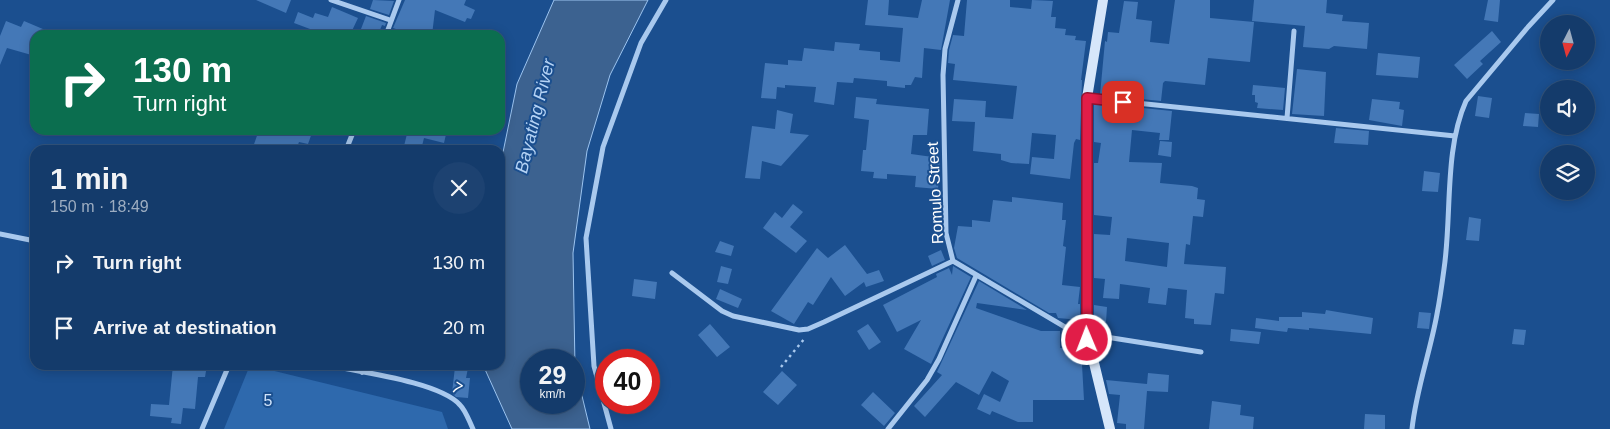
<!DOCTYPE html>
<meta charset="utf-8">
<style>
body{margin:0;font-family:Helvetica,sans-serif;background:#1d4271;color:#f1f3f6;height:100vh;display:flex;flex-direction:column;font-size:19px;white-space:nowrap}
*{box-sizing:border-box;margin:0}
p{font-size:16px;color:#9dadc1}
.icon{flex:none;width:28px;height:28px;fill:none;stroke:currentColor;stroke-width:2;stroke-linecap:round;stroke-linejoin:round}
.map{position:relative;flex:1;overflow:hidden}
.side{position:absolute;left:30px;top:145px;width:475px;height:225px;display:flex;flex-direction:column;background:#143b6b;border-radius:15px;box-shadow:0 2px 12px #0003,0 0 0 1px #33557e}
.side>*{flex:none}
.banner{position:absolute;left:30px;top:30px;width:475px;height:105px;border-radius:15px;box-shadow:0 2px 12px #0003,0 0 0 1px #33557e;background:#0b6e4f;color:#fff;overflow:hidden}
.needle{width:32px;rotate:186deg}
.controls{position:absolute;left:1540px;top:15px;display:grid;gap:10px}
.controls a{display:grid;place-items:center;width:55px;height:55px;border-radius:50%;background:#143b6b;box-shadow:0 2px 12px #0003,0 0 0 1px #33557e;font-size:25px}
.speed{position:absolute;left:520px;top:349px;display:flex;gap:10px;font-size:25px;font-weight:700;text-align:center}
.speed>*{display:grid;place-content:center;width:65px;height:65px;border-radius:50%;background:#143b6b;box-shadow:0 2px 12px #0003,0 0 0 1px #33557e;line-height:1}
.speed small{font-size:12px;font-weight:400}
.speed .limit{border:8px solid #d22;background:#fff;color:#111}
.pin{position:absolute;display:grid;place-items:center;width:42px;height:42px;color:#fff;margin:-21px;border-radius:10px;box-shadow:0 2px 8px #0006}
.me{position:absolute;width:55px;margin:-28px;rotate:359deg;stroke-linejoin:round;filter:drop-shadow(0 0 4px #0008)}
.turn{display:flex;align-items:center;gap:18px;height:105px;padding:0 20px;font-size:22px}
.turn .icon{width:65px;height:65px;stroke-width:2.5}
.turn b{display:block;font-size:35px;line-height:42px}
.round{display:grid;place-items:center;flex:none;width:52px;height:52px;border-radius:26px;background:#1d4271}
.headline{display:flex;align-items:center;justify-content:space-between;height:85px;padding:0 20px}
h1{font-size:30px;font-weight:600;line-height:38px}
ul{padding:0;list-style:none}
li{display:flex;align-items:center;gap:15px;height:65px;padding:0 20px}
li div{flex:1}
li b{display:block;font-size:19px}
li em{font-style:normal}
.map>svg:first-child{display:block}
.green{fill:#2e69ad}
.water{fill:#3c6290;stroke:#9cc4f0;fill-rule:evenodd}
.building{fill:#4478b7;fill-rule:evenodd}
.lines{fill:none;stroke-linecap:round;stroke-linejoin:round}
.path{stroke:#a9c9ee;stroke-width:2.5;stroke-dasharray:2.5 4;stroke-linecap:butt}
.lane{stroke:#a9c9ee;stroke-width:4}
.street{stroke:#a9c9ee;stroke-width:5}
.secondary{stroke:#d6e6fa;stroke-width:10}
.route-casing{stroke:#92132f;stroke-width:12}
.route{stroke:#e11d48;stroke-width:9}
.labels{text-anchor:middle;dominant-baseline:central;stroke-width:4;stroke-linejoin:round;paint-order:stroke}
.street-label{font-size:16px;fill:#fff;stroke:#1b4f8f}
.park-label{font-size:16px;fill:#cfe3fa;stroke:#1b4f8f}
.water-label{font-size:18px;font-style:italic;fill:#b5d3f5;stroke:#1b4f8f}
</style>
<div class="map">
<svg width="1610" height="429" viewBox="0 0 1610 429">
<rect width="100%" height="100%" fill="#1b4f8f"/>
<!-- green -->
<path class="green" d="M250,365L442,412L448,429H224Z"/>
<!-- water -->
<path class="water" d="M554,0H648L610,75L587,151L573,253L575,367L590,429H512L483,365H500V167L517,84ZM531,360H574V402H531Z"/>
<!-- building -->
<path class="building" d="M256,0H291L286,13Z
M373,0L394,1L389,15L370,9Z
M405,0H466L464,5L475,10L471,19L467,18L465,22L435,10L432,35H414L393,28Z
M868,0H889L888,15L918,18L922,0H950L941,50L924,48L922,78L915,77L911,85H905V88L887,86V81L854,78L853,83L837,82L834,105L814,102L816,87L785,85V88L777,87L776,99L761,98L765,63L788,65V60L802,61L804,48L834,51L835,42L860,44L859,50L880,52V60L900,62L903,28L865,25Z
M967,0H1010V7L1031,9L1032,0L1053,1L1051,17H1056L1055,28L1066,29L1065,35L1076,36L1075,40L1086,41L1081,80H1082L1080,140L1076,139L1074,143L1070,179L1030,174L1032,157L1054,159L1056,135L1032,133L1029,164L1011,163L1001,160V154L973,151L975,122L952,121L954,99L986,101L985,117L1013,119L1017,86L953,80L955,64L948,63L949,50L953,35L964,36Z
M1175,0H1210V18L1254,22L1250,62L1208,58L1205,85L1165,81L1163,83L1161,101L1100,95L1105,41L1107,42L1108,32L1119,33L1124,1L1138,2L1136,19L1152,21L1150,42L1169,44Z
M1254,0H1327L1326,13L1343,15L1342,21L1369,23L1367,49L1334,46L1329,49L1303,47L1305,26L1252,21Z
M1488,0H1500L1498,22L1484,20Z
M332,7L358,18L350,35H326L294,23L298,12L313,18L315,13L328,17Z
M366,16L386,23L385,26L382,25L378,35L361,29Z
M6,21L21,27L24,21L57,35H35V56L7,48L0,65V36Z
M1492,31L1501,42L1480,61L1483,64L1467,79L1454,65Z
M1378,53L1420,57L1418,78L1376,75Z
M1297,69L1326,72L1324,116L1292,114Z
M1253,85L1285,88L1283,110L1257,108L1258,103L1255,102V95H1252Z
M1478,96L1492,98L1489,118L1475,116Z
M856,97L877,99L876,104L929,109L927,135H913L911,154L940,158L938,189L915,187L916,176L887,174V179L873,178L874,172L861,171L863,150H866L869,120L854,118Z
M1372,99L1400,102L1399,109L1404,110L1402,126L1369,120Z
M1094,103L1172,111L1169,140H1159L1160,133L1132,130L1129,162L1162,163L1160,183L1192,186L1198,188L1197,199L1205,200L1203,217L1193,216L1190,245L1186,244L1184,264L1226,267L1224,294L1215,293L1211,325L1194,324V319L1185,318L1187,290L1168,288L1166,305L1148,303L1150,288L1120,284L1119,299L1103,298L1105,279L1094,278V234L1110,235L1112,217L1094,215V163H1098L1101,143L1094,142ZM1127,238L1169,243L1167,267L1125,261Z
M777,110L793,114L790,133L809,135L781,166L762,161L760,179L745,178L752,126L775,129Z
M1525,113L1539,114L1538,127L1523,126Z
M1336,128L1369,131L1368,145L1334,143Z
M259,130H313L308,144L299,142L296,150H252Z
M408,130H447L444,143L424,138L421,150H403Z
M1160,141L1172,142L1171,157L1158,155Z
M1424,171L1440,173L1438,192L1422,191Z
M1012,197L1063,203L1062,220H1066L1063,246L1066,247L1062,285L1080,287L1078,304H1080V320L1058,318L1056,313H1049L957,258L954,248L958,226L972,227V220L990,222L993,200L1012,202Z
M793,204L803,212L790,227L807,241L796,253L763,228L775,212L782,218Z
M1469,217L1481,219L1479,241L1466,240Z
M720,241L734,246L731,256L715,252Z
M845,245L867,274L879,270L884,281L866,287L864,282L845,296L831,277L813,305L808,302L794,324L771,311L817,248L828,258Z
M941,250L945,260L932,266L928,256Z
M721,266L732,269L728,284L717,282Z
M953,266L971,277L931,364L904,349L921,320L897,332L883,305L937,277L936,274L949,268L952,275Z
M634,279L657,282L655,299L632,296Z
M979,281L1027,310L977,303L976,308L1041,331H1060V348L1081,347L1084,400H1033V422H1018L992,411L990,415L977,409L984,394L1000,402L1009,381L992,371L979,395L956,382L925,417L914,406L942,375L937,372Z
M720,289L742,299L738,308L716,299Z
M1094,305L1107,307L1106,322L1094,321Z
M1326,310L1373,318L1371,334L1309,328V330L1288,328L1287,332L1255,328L1256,318L1279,321V317H1302V312L1325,314Z
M1419,312L1431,313L1429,329L1417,328Z
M710,324L730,347L717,357L698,335Z
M868,324L881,342L869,350L857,331Z
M1231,329L1261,332L1259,344L1230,341Z
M1514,329L1526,330L1524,345L1512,344Z
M173,365L194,367V365H207L205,377H198L195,409L183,408L181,424L171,423L172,418L150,416L151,404L169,405Z
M455,367L468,368L466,378H470L468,398L456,397L452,393Z
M782,371L797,385L778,405L763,392Z
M1148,373L1169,375L1168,392L1147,391L1144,429H1126V424L1117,423L1120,395L1109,394L1106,380L1147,384Z
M873,392L895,413L884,426L861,405Z
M1212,401L1241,405L1240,415L1254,417L1253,429H1209Z
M1365,414L1385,415V429H1364Z"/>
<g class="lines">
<!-- path -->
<path class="path" d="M781,367L805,338"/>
<!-- lane -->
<path class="lane" d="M362,373L363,365"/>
<!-- street -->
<path class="street" d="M331,0L390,20
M958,0L945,49L943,75L946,233L953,261L1087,340
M386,35L399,0
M1088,98L1455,136
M1287,118L1294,31
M346,150L354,130
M0,234L35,241
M672,273L722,311L733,316L799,330L808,329L824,322L953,261
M1087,334L1201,352
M327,365C359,372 440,382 460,405C466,411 469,421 473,429
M202,429L229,365
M611,429L594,366L586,238L603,147L641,43L666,0
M888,429L927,380L939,359L976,276
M1412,429C1416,390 1430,353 1437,314C1440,299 1442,284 1444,269C1452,216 1444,150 1466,101L1528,27L1553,0"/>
<!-- secondary -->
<path class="secondary" d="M1103,0L1087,98V334L1110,429"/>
</g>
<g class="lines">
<defs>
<path id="route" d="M1087,340V98L1123,102"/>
</defs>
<!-- route casing -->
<use href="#route" class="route-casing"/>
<!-- route -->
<use href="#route" class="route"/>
</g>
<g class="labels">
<!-- street labels -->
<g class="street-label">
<text transform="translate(935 193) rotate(-93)">Romulo Street</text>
<text transform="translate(457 388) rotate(33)">7</text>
</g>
<!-- park labels -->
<g class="park-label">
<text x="268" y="400">5</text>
</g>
<!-- water labels -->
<g class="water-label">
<text transform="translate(535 116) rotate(-76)">Bayating River</text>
</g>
</g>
</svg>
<div class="controls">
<a><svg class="needle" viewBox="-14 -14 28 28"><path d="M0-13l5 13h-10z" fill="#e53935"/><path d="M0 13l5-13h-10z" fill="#9dadc1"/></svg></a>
<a><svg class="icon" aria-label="sound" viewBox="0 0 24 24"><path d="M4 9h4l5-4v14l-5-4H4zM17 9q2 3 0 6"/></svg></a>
<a><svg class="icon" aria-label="layers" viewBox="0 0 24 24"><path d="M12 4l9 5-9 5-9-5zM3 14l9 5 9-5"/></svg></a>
</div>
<div class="speed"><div>29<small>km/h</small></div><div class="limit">40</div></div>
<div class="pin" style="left:1123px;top:102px;background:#d93025"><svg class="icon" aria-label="arrive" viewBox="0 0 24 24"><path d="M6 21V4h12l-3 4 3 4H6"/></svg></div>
<svg class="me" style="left:1087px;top:340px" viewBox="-20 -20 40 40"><circle r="17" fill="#e11d48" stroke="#fff" stroke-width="3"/><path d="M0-11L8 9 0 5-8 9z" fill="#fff"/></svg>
<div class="banner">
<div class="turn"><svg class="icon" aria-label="right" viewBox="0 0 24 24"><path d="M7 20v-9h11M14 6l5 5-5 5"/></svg><div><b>130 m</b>Turn right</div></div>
</div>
<section class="side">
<div class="headline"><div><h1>1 min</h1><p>150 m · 18:49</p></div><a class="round"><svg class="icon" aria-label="close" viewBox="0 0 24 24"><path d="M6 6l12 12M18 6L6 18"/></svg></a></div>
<ul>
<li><svg class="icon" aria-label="right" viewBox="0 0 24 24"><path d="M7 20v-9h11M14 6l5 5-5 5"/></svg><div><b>Turn right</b></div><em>130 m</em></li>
<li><svg class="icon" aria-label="arrive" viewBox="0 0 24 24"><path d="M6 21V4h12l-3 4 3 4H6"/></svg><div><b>Arrive at destination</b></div><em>20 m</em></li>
</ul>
</section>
</div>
